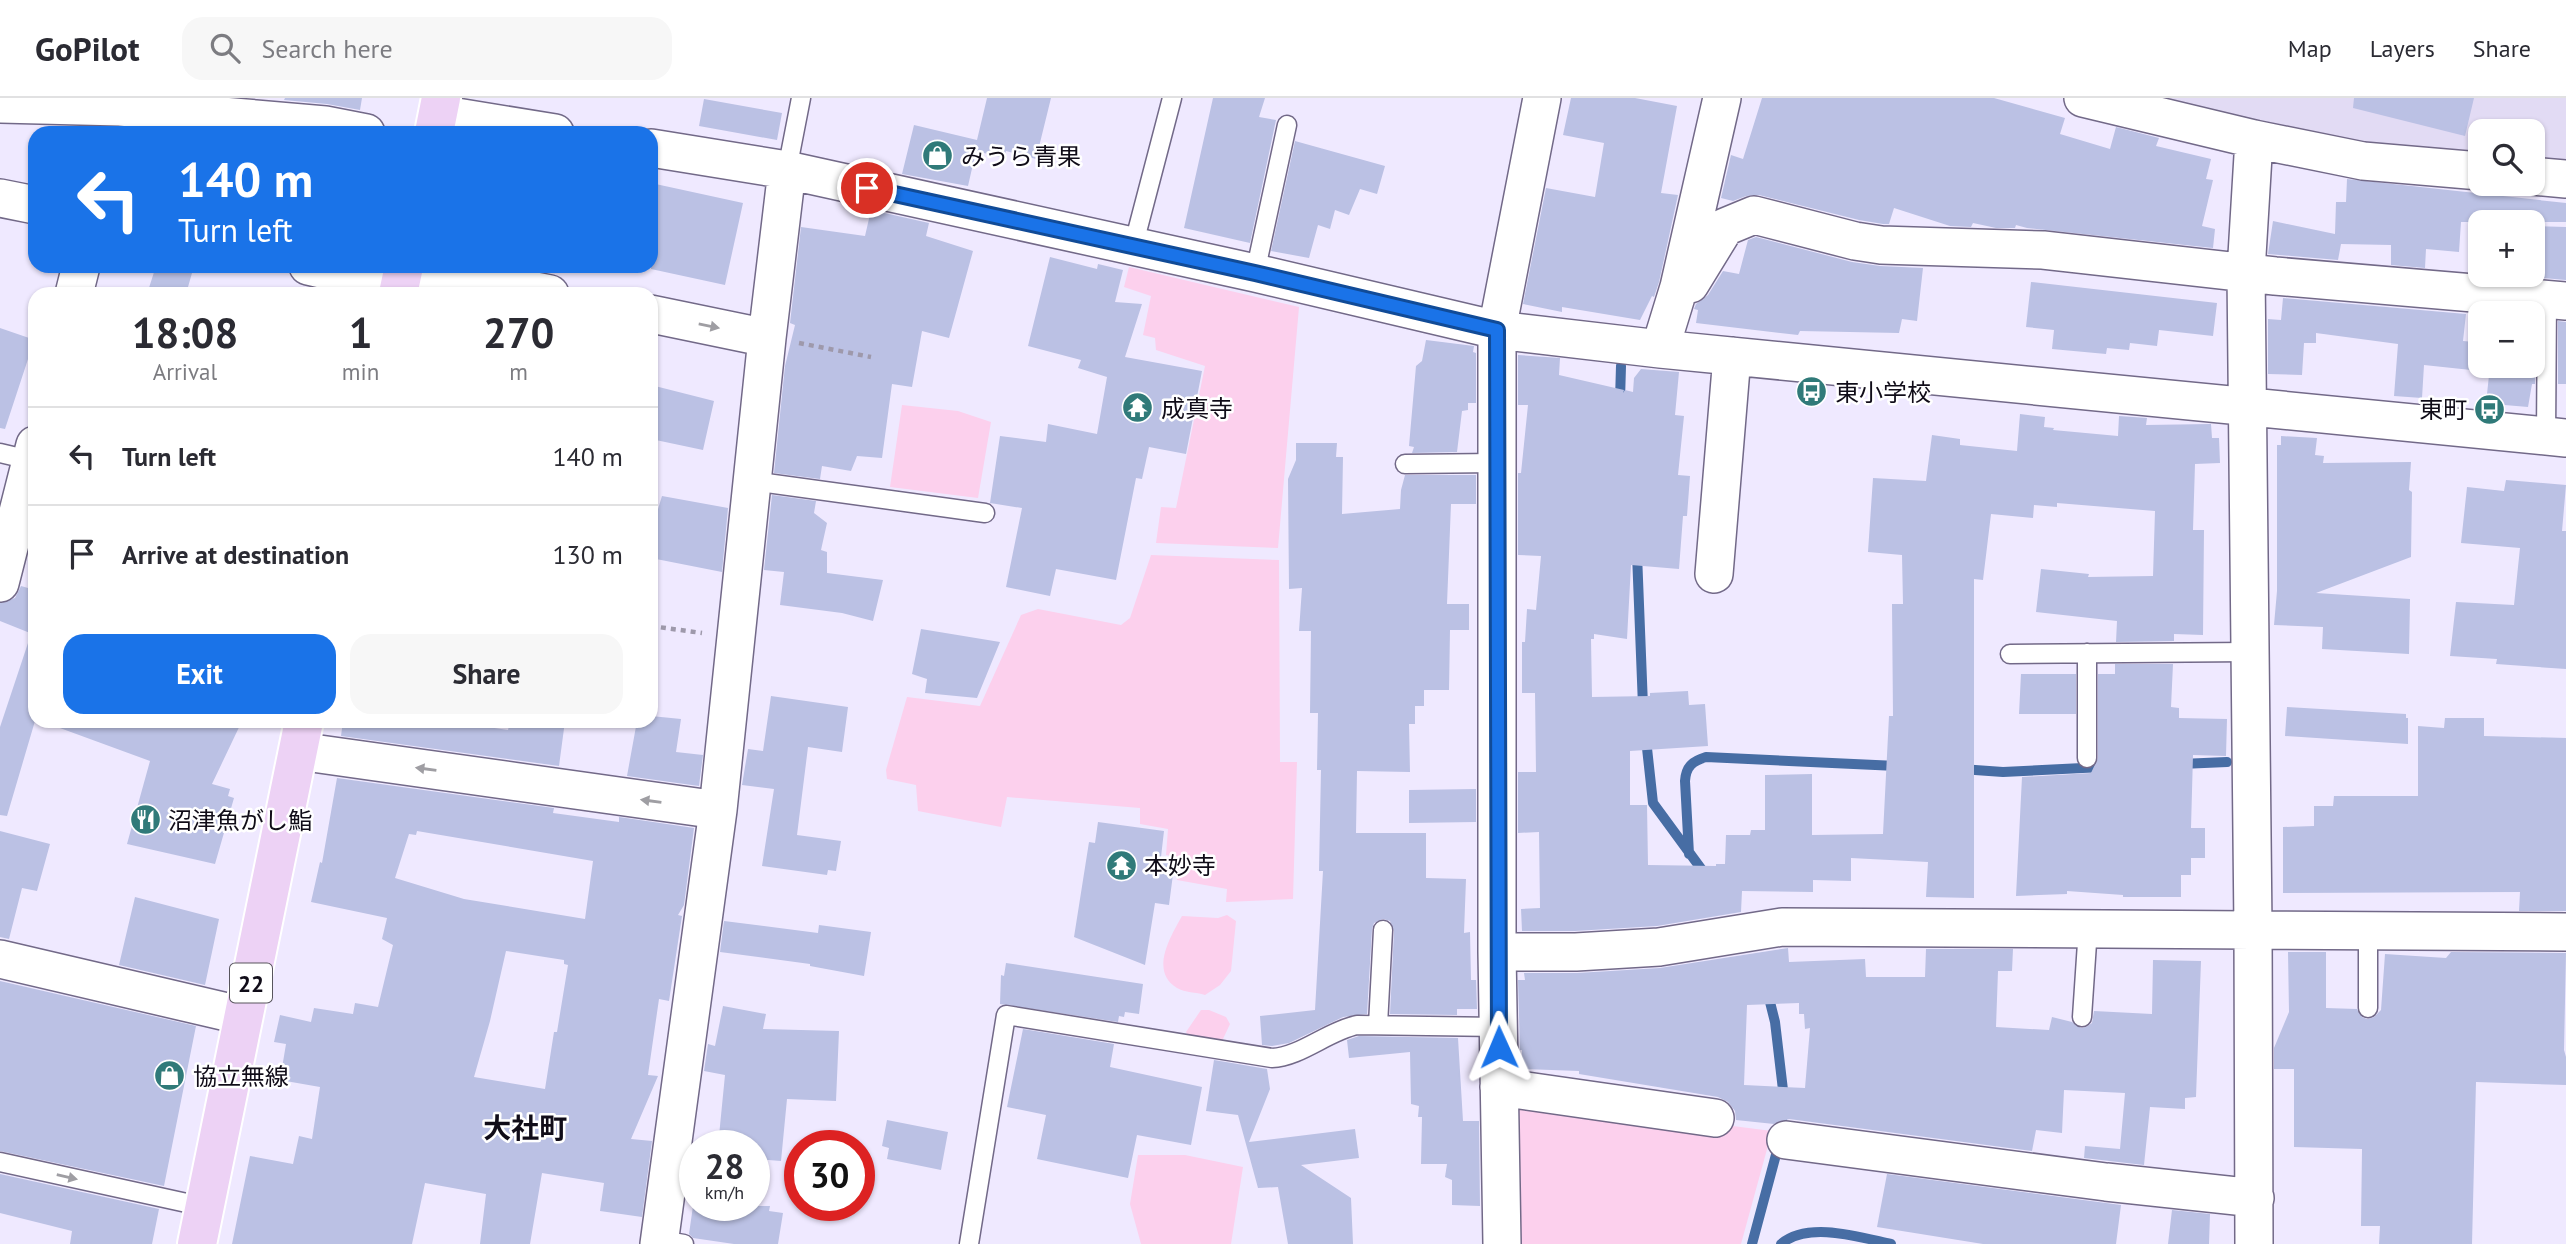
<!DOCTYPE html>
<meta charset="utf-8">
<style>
body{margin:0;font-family:"PT Sans","Noto Sans JP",sans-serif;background:#f7f7f7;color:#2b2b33;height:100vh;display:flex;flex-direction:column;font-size:26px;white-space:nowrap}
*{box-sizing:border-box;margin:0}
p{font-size:23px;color:#7c7c81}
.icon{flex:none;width:38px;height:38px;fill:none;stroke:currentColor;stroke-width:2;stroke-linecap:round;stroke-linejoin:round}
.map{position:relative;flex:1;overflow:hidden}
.sheet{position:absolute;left:28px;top:189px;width:630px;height:441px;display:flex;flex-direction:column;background:#fff;border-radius:21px;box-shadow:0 2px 5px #0004}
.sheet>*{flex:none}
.banner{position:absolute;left:28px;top:28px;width:630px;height:147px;border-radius:21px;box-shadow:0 2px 5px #0004;background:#1a73e8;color:#fff;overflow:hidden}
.controls{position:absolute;left:2468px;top:21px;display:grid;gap:14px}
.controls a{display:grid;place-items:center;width:77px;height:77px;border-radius:14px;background:#fff;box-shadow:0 2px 5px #0004;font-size:35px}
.speed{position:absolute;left:679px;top:1032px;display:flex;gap:14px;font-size:35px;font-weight:700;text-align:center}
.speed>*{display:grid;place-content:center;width:91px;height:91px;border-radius:50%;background:#fff;box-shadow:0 2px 5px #0004;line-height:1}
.speed small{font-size:18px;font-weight:400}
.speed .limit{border:10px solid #d22;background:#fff;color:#111}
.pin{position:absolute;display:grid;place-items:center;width:60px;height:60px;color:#fff;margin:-30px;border:4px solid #fff;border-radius:50%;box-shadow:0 2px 7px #0007}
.me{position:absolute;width:77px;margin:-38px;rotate:359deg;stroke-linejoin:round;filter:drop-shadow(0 0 5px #0008)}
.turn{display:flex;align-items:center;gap:24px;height:147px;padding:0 35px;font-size:32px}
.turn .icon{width:91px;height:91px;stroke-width:2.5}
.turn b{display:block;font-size:49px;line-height:60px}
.eta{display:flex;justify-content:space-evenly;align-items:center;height:119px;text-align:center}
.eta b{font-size:42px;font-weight:800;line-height:49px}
.action{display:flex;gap:14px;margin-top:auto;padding:14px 35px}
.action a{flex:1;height:80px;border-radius:21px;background:#1a73e8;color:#fff;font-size:28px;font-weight:800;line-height:80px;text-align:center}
.action a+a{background:#f7f7f7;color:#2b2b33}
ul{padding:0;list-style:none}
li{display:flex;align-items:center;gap:21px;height:98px;padding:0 35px;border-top:2px solid #e1e1e2}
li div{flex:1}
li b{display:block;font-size:26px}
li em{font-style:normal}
header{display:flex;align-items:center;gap:42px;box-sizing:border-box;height:98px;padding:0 35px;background:#fff;border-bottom:2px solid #e1e1e2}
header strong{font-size:33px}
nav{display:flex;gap:38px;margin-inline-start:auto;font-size:24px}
.search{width:490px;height:63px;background:#f7f7f7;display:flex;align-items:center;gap:18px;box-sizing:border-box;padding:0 24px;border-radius:21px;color:#7c7c81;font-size:26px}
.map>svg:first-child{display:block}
.built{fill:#e2dbf4}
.green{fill:#fcd0ed}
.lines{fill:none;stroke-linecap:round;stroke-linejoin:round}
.stream{stroke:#476da4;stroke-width:10}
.building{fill:#bbc1e4;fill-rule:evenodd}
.lane-casing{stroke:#726988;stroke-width:21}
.street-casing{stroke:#726988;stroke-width:40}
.primary-casing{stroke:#fff;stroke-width:42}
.path{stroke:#9e99ab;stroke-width:4.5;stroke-dasharray:5 5;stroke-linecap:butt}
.lane{stroke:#fff;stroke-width:18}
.street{stroke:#fff;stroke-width:37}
.primary{stroke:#edd2f5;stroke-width:38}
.oneway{fill:#9f9ea3}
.route-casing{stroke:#114b97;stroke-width:18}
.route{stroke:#1a73e8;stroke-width:12}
.labels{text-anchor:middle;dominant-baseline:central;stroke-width:5;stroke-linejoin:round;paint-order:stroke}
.shield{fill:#fff;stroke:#58555d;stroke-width:2}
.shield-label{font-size:23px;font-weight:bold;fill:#100c18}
.poi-label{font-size:24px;fill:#100c18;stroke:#fff;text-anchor:start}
.quarter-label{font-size:28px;font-weight:bold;fill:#100c18;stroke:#fff}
</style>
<header>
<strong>GoPilot</strong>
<div class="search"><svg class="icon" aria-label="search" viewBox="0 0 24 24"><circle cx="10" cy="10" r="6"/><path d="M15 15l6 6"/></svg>Search here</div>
<nav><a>Map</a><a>Layers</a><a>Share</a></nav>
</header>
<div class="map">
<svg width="2566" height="1146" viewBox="0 0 2566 1146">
<rect width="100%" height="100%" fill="#efe9ff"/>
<!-- built -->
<path class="built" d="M2156,0H2566V65L2532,62V33H2480V57L2362,49Z"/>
<!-- green -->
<path class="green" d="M1129,169L1299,209L1278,450L1156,445L1161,409L1176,410L1205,268L1156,252L1155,240L1143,237L1151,198L1124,189Z
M902,307L958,313L991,324L978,400L890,389Z
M1151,457L1279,462L1280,664H1297L1293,801L1226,804L1227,791L1177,782L1179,759L1166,757L1168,731L1140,726V710L1007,699L1001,729L918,713L916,687L887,681L886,672L907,599L980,608L1021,517L1038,511L1121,527L1130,520Z
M1227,817L1236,823L1231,873L1220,887L1205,897C1196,894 1185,895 1177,890C1149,873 1171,838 1182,818L1218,820Z
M1201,912H1209L1226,919L1230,926L1223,941L1215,947L1191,943L1186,934Z
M1528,1002L1772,1033L1741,1146H1517L1516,1008Z
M1138,1057H1185L1243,1069L1231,1146H1141L1130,1106Z"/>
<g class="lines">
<!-- stream -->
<path class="stream" d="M1620,302L1621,268
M1637,456L1643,608
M1646,641L1653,705L1705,776
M2181,666L2227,664
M1961,671L2003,674L2103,669
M1689,756L1685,683C1686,668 1693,663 1706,659L1897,668
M1752,1146L1781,1038L1783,992L1775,924L1768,896
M1781,1146C1808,1123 1859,1139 1891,1146"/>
</g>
<!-- building -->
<path class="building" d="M285,0H362L360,12L327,6L284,2Z
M987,0H1051L1036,61L1006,53L1004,60L976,53L968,88L902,76L914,27L977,42Z
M1213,0H1265L1259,19L1276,22L1250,145L1184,130Z
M1571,0H1635L1677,8L1661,95L1678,97L1659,184L1654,199L1652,198L1640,222L1562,209V214L1523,206L1546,90L1595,99L1604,45L1563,37Z
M1762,0H1994L2065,20L2060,36L2110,51L2116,29L2159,40L2156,48L2211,61L2206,81L2213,82L2202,128L2215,131L2213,150L2027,130L2016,127L2015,130H1996L1973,125L1971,129L1950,128L1894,110L1889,126H1883L1859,122L1759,97L1746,98L1733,103L1721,100L1731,57L1743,61Z
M2354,0H2474L2465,38L2353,10Z
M704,1L782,15L777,42L699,28Z
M1295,43L1385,68L1377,96L1360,91L1349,117L1335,112L1330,131L1318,127L1309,160L1271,153Z
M2347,81L2566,105V124H2461L2459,154L2426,151L2425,170L2391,167V147L2341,146L2338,162L2268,156L2273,123L2335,136L2336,104H2346Z
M651,85L743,105L725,187L651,171Z
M871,112L929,125L926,138L973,153L949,240L922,233L912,289L892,286L882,360L857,358L851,373L822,368L820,381L774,375L785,268L795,227L790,225L801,129L865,138Z
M2532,128L2566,129V182L2532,179Z
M1756,139L1852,164L1880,168L1923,170L1917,223L1902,221L1899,235L1800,233L1798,237L1696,225L1698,212L1694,211L1696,206L1708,197L1723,173L1739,176L1748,142Z
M1050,159L1097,171L1098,166L1123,172L1115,204L1142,206L1125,259L1202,273L1186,356L1149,349L1142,381L1136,380L1116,482L1056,471L1050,498L1006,489L1022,410L990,405L1000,338L1046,344L1048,326L1097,336L1107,279L1078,270L1081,262L1028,248Z
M156,168H194L186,196H147Z
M2031,184L2217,205L2213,238L2159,232L2157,248L2130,245L2129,252L2107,250L2106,256L2052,251L2054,232L2026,229Z
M2283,200L2466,216L2463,243L2474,244L2471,272L2424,267L2422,300L2394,298L2398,246L2316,235V245H2304L2302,277L2268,276V221L2281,222Z
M2532,221H2535V286H2532L2528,309L2493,306L2494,296H2487L2490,268H2532Z
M2558,223L2566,224V286H2558Z
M0,230L32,241L28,254L30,255L5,331L0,330Z
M1426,242L1474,248L1473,254L1476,255V305H1468V312L1462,313L1457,354L1412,355L1414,349L1409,348L1416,268L1422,263Z
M1518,257L1560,260L1559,277L1624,292L1623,295L1625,292L1633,294L1634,280L1641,271L1679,274L1675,317L1684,318L1678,377L1690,378L1687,418H1683L1679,471L1631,467L1627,541L1594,536V541H1591L1592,599L1650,598V595L1688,593L1689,607L1705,606L1708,648L1630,653V707H1647L1648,767L1716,768V766H1725L1726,737H1750L1751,732H1765V677L1812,676V737L1883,736L1889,618H1893L1892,506H1903L1902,457L1868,454L1873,380L1926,383L1932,337L1960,341V347L2017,353L2020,316L2045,319L2044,329L2054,330L2053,332L2118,338L2119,318L2147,320L2146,327L2211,326L2212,340H2219L2220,365L2195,366L2193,432H2204L2203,537L2174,536V543L2116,544L2117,523L2036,514L2041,471L2089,476L2088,479L2153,478L2155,413L2057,405V409L2034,407L2033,420L1991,416L1983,482L1974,481V800L1926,799L1928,764L1851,760V783L1813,782V794L1742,793L1741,814L1657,828L1575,833H1522L1521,811L1540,810L1539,734L1518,735V674H1536L1535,595H1522V544H1525L1527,511L1536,512L1541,458L1518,457V375H1521L1528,307H1518Z
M651,287L714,303L703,352L651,341Z
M2281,338L2317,340L2315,357L2324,358L2323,365L2411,364L2409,392L2412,394L2411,459L2316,495L2410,501L2409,556L2322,551L2323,529L2274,527L2277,493V347H2281Z
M1296,345H1337L1336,359H1343L1342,416L1400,411L1401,392L1405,377H1476V406H1451L1447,506H1469V532H1450L1449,592H1424V608H1415V626H1409L1410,674L1357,673L1356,735H1426V780L1466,781L1464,835L1470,834L1471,882H1476L1477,911H1457V917L1390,916L1394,833L1390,823L1383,821L1374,825L1372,831L1367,916L1343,919L1289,945L1272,948L1262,947L1260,918L1315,912L1323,773H1319L1321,672H1317L1318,615H1310L1311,533H1299L1302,490L1289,491L1288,381L1296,362Z
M2506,382L2566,387L2562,433H2566V571L2496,566L2497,561L2450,558L2456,504L2514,507L2520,450L2461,445L2467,389L2504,393Z
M772,397L816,403L814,415L827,425L821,452L827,454V475L883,482L873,523L842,515L780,507L784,474L764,472Z
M662,398L728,410L722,474L651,460V434Z
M21,488L35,492V537L0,523V505L15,500Z
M921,531L1000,544L977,600L925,595L927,581L912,576Z
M30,539H35V623L7,718L0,717V629Z
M2115,566H2173L2171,609L2179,610V620L2227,621L2226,658L2193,657L2191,730H2205V760H2191V777H2181V799H2123V797L2067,793V796L2016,798L2022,679L2091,675L2098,660V576H2115Z
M2021,576H2076V616H2019Z
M771,598L848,609L842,654L808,649L797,737L841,743L836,773L828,772L827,777L762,768L774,691L742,687L748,651L763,653Z
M2287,609L2406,616V620H2408V646L2285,638Z
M651,618L681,621L676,654L703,657L699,688L627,678L637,623H651Z
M2445,620H2484V638L2566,640V813H2519L2520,794L2283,795V729L2314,728V708H2333L2334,698H2418V628L2444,630Z
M50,623H242L212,686L230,691L228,698L234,700L215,766L127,746L150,663L49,626Z
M343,623H447L508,632L509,628L531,630L532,623H565L559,668L341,638Z
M337,680L554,710L553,715L619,724V719L694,730L684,807L678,817L682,818L669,903L659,901L648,977L658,978L631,1041L652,1043L642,1119L600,1113L604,1085L542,1075L530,1146H480L486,1096L425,1085L412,1146H232L250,1058L293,1066L299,1038L312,1041L320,989L280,982L286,946L274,944L280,917L311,924L314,910L353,916L355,905L378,909L393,847L382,841L387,820L311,804L320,764L322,765ZM417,733L593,763L585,821L464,801L395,780L409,736L416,737ZM506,853L564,862V866L568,867L557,934H554L545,991L474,979L490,923Z
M1476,691V724L1409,725V692Z
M1098,724L1164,733L1161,759L1175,761L1169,807L1155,805L1145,867L1074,839L1089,744L1095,745Z
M0,733L50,746L37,793L22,790L9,841L0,839Z
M135,799L219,821L205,887L119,867Z
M724,823L818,835L819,827L871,834L864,878L810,868V866L720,854Z
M1788,850L1789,864L1865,861L1866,879H1925L1926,851H2013L2012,873H1998L1996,929L2049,932L2052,919L2072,924L2081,930L2086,929L2092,925L2094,913L2152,916L2153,862L2201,863L2196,999L2185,1000V1011L2150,1009L2144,1067L2084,1060L2085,1048L2120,1051L2125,995L2064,992L2062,1035L2036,1032L2032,1053L1789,1021L1774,1026L1736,1022L1735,1013L1728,1004L1718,999L1579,976V973L1522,971V952H1520L1518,882H1525L1524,875H1577L1660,870ZM1799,905V916H1804L1805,931L1810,930L1805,990L1744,987L1747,907Z
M2288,854H2326V910L2357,911L2362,919L2367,921L2374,919L2381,912L2385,856L2446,860L2451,854L2566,855L2564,952L2566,959V987L2476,984L2472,1146H2379L2380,1128H2361L2362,1051L2294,1049V971H2274V950L2289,914Z
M1006,865L1143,886L1139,916L1125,914L1124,919L1119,918L1118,924L1000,906L1001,877L1004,878Z
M0,883L196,928L164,1088L0,1053Z
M723,908L766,916L763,931L839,933L836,1003L787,1001L781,1063L754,1061V1048H718L725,977L704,973L708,946L715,948Z
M1023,931L1114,946L1110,969L1202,989L1191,1047L1137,1037L1128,1080L1037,1061L1046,1017L1007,1009Z
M1359,938L1458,940L1463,1023H1479L1480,1108L1452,1107V1082L1445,1079L1447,1066H1421L1422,1019H1418L1419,1008L1411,1006L1410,954L1349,960L1347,942Z
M1214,962L1267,971L1270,991L1249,1044L1355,1031L1359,1060L1301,1067L1351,1100L1353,1146H1288L1278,1089L1258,1090L1238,1017L1206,1013Z
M887,1022L948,1034L941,1072L887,1061L889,1050L882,1048Z
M0,1076L159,1111L152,1146H70L72,1133L0,1115Z
M1887,1076L2121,1107L2116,1146H1983L1877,1129Z
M693,1108H770L769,1113L783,1115L778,1146H734L693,1140L689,1136Z
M2172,1112L2210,1116L2209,1146H2168Z"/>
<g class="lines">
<defs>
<path id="lane" d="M787,72L801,0
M1133,149L1172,0
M1255,175L1287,27
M2546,338L2547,202
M0,355L34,363
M1405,366L1496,365
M752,383L985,415
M2010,556L2250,554
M2087,660V555
M2368,910V832
M2082,919L2088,830
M1378,927L1383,832
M0,1064L205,1109
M660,1142L684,1146
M969,1146L1006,917L1272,960C1300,959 1328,933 1357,927L1499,929"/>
<path id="street" d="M2083,0L2254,41L2363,63L2480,73
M0,6L120,9L325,27L366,35
M438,16L555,35
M651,50L787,72L1255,175L1497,232L1660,251L2566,340
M2532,78L2566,81
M0,100L35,107
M308,168L399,189
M410,168L550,196
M1679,189L1690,186L1725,129L1754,117L1855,143L1881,147L2043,152L2275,178L2566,203
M74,196L81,168
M651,216L767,240
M1660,251L1679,189L1722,0
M1714,476L1732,258
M0,485L35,347
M298,653L718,712
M1497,854H1576L1659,849L1782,829L2566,834
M0,861L244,918
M1499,989L1715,1020
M1786,1042L2106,1084L2255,1100
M659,1146L718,712L767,240L787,72
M1502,1146L1497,854V232L1542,0
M2254,1146L2253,831L2246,174L2254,41"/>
<path id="primary" d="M434,35L441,0
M398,196L404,168
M197,1146L304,623"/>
</defs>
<!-- lane casing -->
<use href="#lane" class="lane-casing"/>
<!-- street casing -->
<use href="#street" class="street-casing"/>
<!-- primary casing -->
<use href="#primary" class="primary-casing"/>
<!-- path -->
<path class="path" d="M799,245L871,259
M651,528L702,535"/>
<!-- lane -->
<use href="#lane" class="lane"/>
<!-- street -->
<use href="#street" class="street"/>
<!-- primary -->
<use href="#primary" class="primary"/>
</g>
<!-- one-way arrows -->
<defs><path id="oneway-solid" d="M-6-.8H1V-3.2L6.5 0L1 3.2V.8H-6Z" transform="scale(1.75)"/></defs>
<g class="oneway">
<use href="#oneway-solid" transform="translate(709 228) rotate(11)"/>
<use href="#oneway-solid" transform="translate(426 671) rotate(-172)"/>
<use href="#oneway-solid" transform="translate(651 703) rotate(-172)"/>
<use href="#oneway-solid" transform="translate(67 1079) rotate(13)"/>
</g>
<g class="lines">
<defs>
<path id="route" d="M867,90L1255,175L1497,232L1499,949"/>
</defs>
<!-- route casing -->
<use href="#route" class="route-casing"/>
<!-- route -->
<use href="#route" class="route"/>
</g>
<!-- icons -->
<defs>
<symbol id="shop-disc" viewBox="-11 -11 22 22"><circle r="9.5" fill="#307a79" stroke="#fff"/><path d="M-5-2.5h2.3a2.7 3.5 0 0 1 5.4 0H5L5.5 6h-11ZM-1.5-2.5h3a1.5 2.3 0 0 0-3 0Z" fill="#fff"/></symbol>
<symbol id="bus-disc" viewBox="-11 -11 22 22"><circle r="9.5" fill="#307a79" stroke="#fff"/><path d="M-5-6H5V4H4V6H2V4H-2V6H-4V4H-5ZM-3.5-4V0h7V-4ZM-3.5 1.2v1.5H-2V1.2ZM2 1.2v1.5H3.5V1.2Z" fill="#fff"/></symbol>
<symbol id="temple-disc" viewBox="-11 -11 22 22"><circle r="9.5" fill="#307a79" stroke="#fff"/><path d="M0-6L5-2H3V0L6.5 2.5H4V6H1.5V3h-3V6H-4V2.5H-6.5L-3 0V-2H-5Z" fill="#fff"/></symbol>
<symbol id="restaurant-disc" viewBox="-11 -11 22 22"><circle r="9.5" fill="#307a79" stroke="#fff"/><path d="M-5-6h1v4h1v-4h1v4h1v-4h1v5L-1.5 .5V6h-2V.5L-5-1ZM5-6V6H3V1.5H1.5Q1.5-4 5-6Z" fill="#fff"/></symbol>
</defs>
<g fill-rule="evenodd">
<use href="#shop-disc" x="920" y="40" width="35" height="35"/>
<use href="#bus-disc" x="1794" y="276" width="35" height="35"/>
<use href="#temple-disc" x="1120" y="292" width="35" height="35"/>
<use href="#bus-disc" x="2472" y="294" width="35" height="35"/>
<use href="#restaurant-disc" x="128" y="704" width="35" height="35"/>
<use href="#temple-disc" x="1104" y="750" width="35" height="35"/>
<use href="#shop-disc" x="152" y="960" width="35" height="35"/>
</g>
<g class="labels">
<!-- shield labels -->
<rect class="shield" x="230" y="865.5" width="42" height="39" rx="5"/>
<g class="shield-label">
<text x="251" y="885">22</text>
</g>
<!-- poi labels -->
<g class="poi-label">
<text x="961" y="58">みうら青果</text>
<text x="1835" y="294">東小学校</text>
<text x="1161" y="310">成真寺</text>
<text x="2467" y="311" text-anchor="end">東町</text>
<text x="168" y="722">沼津魚がし鮨</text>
<text x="1144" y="767">本妙寺</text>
<text x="193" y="978">協立無線</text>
</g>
<!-- quarter labels -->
<g class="quarter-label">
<text x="525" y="1029">大社町</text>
</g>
</g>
</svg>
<div class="controls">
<a><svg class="icon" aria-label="search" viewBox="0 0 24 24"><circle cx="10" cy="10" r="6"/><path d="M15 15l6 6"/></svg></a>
<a>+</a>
<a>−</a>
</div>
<div class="speed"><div>28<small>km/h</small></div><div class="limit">30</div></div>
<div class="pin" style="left:867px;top:90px;background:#d93025"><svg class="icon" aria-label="arrive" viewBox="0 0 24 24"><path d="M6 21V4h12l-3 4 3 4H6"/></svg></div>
<svg class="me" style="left:1499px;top:949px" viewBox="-20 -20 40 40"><path d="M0-17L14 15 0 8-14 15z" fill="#1a73e8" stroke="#fff" stroke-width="4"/></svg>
<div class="banner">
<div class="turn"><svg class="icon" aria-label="left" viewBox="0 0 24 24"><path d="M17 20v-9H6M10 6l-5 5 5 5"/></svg><div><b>140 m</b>Turn left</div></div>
</div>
<section class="sheet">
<div class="eta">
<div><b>18:08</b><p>Arrival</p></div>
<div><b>1</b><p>min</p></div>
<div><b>270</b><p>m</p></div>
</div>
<ul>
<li><svg class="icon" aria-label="left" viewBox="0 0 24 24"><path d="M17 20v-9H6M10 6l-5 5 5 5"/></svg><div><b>Turn left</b></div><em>140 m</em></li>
<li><svg class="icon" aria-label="arrive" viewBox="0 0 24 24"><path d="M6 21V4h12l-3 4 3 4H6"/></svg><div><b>Arrive at destination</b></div><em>130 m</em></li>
</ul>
<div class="action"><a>Exit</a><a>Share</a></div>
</section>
</div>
